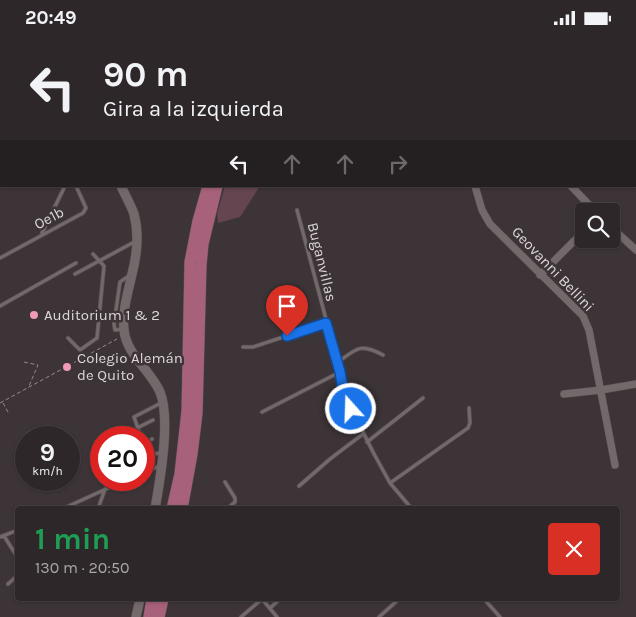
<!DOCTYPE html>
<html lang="es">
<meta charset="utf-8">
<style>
body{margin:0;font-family:Karla,sans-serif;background:#362f31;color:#f1f3f6;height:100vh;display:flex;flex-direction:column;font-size:19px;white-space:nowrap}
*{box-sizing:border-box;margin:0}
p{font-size:16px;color:#a7a5a8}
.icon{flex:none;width:28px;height:28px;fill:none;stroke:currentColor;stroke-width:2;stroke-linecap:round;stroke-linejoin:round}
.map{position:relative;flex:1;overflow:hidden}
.sheet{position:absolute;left:15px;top:471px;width:605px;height:95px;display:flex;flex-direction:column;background:#2e2729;border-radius:5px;box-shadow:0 1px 4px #0004,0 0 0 1px #494446}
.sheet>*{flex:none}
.top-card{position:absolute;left:0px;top:0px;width:636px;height:152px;box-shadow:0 1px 4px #0004,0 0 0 1px #494446;background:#2e2729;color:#f1f3f6;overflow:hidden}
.controls{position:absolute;left:575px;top:168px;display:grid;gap:10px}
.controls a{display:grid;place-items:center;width:45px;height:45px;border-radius:5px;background:#2e2729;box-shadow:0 1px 4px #0004,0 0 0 1px #494446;font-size:25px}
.speed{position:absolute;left:15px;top:391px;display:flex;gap:10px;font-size:25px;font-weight:700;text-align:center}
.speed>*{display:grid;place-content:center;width:65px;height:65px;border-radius:50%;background:#2e2729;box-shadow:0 1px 4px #0004,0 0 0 1px #494446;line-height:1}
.speed small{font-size:12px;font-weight:400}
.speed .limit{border:8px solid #d22;background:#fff;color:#111}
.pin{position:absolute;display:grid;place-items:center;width:42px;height:42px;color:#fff;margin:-51px -21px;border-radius:50% 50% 50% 0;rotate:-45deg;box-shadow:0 0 5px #0007}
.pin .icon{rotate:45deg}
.me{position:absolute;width:55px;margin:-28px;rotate:340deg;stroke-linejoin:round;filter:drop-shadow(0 0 4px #0008)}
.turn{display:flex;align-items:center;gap:18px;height:105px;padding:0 20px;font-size:22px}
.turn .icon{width:65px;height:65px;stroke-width:2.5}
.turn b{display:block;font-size:35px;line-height:42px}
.lanes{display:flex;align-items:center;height:48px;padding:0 20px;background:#0003;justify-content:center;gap:25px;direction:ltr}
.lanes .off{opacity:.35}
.round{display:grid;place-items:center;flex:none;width:52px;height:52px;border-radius:5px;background:#362f31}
.head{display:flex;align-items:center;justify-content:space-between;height:85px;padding:0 20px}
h1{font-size:30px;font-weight:700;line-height:38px;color:#1e9e55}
.status{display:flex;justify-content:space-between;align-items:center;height:35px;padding:0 25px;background:#2e2729;direction:ltr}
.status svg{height:14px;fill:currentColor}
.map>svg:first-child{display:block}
.green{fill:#65454f}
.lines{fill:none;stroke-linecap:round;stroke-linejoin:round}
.service-casing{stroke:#585052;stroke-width:4.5}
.minor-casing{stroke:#585052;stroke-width:8}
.tertiary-casing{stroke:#585052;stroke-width:10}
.primary-casing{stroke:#585052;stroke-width:12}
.path{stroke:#928b8d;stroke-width:1;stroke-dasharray:4 2.5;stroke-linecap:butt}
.service{stroke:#73696b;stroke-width:3}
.minor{stroke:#73696b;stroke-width:7}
.tertiary{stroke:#73696b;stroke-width:9}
.primary{stroke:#a7617a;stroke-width:11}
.route-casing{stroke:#114b97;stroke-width:12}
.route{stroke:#1a73e8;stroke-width:9}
.poi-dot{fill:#f09ab6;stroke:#3d3437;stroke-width:2}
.labels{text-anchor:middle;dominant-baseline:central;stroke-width:5;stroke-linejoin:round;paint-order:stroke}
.street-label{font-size:15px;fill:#ddd7d9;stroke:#3d3437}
.poi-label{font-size:15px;fill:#ddd7d9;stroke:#3d3437;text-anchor:start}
</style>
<div class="status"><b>20:49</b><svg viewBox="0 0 49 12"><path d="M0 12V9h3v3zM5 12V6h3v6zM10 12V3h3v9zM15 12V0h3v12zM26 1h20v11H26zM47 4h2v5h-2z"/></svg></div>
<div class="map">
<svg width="636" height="582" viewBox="0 0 636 582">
<rect width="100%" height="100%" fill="#3d3437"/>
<!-- green -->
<path class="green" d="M225,151H260L240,182L218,188L217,179Z"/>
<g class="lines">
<defs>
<path id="service" d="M131,1V0
M0,65L1,66
M0,98L1,96
M297,175L340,337L345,361L373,417L390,448L412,474
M42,198L65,151
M0,223L83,178L86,173L76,151
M75,239L136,206
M0,271L76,228
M123,294L115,295L114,289L120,247L130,240
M68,303L80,315L97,303L104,231L93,219
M243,312H253L326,288
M337,328C356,314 360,307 383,320
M262,377L340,337
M137,393L153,385
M141,402L134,382L161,368
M367,407L423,363
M144,408L150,419L162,418
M144,409L152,404
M144,438L159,431
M225,447L235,463V467L227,474
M390,448L468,393L470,388L469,373
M299,451L330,424L363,399
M62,474L126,445
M98,474L105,454
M4,501L18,523
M0,502L18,495
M8,549L18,540
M262,564L277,582
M484,564L500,582
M270,573L280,564
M241,582L262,564
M379,582L399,564"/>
<path id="minor" d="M365,0L366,1
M503,0L504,1
M631,0L633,1
M402,1L404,0
M635,97L636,98
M475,151L482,175L490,189L583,281L589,295L615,430
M571,151L595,176
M611,192L636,215
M540,240L584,196
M564,359L601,355L636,349"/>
<path id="tertiary" d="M53,0L54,1
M121,151C125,160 131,170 134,179C139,198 137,220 132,239C128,258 122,275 124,295C126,319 151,336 160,357C171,384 160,445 155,474
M136,582L140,564"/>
<path id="primary" d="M227,0V1
M238,0V1
M172,474L180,439L187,376L190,227L198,186L208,151
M182,474L192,419L197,378L201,230L203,209L217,151
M149,582L152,564
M159,582L163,564"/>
</defs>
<!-- service casing -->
<use href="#service" class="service-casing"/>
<!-- minor casing -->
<use href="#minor" class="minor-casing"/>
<!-- tertiary casing -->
<use href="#tertiary" class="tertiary-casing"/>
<!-- primary casing -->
<use href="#primary" class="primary-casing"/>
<!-- path -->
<path class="path" d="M24,327L38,330L29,351
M0,368L117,304
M3,368L9,379"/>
<!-- service -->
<use href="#service" class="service"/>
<!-- minor -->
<use href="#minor" class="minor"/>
<!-- tertiary -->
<use href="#tertiary" class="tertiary"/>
<!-- primary -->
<use href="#primary" class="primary"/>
</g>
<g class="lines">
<defs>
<path id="route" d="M287,301L326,288L340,337L344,361L351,374"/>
</defs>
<!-- route casing -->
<use href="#route" class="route-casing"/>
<!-- route -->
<use href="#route" class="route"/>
</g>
<!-- markers -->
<g class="poi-dot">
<circle cx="34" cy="280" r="5"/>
<circle cx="67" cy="332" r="5"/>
</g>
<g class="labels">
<!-- street labels -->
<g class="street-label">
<text transform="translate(49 183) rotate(-28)">Oe1b</text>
<text transform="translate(322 227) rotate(76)">Buganvillas</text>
<text transform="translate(553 234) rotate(46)">Geovanni Bellini</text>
</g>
<!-- poi labels -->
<g class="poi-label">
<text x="44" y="280">Auditorium 1 &amp; 2</text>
<text x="77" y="323">Colegio Alemán<tspan x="77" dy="17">de Quito</tspan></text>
</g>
</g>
</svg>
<div class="controls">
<a><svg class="icon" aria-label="search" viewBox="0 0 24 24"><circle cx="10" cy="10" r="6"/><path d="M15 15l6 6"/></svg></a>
</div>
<div class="speed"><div>9<small>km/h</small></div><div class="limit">20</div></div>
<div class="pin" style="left:287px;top:301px;background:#d93025"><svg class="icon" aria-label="arrive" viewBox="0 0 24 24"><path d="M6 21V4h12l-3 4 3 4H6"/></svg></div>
<svg class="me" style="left:351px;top:374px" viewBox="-20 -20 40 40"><circle r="17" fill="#1a73e8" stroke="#fff" stroke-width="3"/><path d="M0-11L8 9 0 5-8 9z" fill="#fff"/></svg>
<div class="top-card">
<div class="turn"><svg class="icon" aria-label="left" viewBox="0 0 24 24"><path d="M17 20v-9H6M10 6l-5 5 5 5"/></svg><div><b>90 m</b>Gira a la izquierda</div></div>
<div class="lanes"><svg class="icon" aria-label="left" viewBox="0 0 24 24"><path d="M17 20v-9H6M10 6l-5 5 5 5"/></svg><svg class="icon off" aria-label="ahead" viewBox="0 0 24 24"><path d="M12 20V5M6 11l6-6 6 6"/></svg><svg class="icon off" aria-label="ahead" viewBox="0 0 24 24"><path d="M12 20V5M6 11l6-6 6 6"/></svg><svg class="icon off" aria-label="right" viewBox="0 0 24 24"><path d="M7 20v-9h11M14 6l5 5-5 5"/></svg></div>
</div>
<section class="sheet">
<div class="head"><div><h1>1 min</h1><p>130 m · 20:50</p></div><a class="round" style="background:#d93025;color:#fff"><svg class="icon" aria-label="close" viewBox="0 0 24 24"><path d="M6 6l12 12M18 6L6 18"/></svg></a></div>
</section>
</div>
